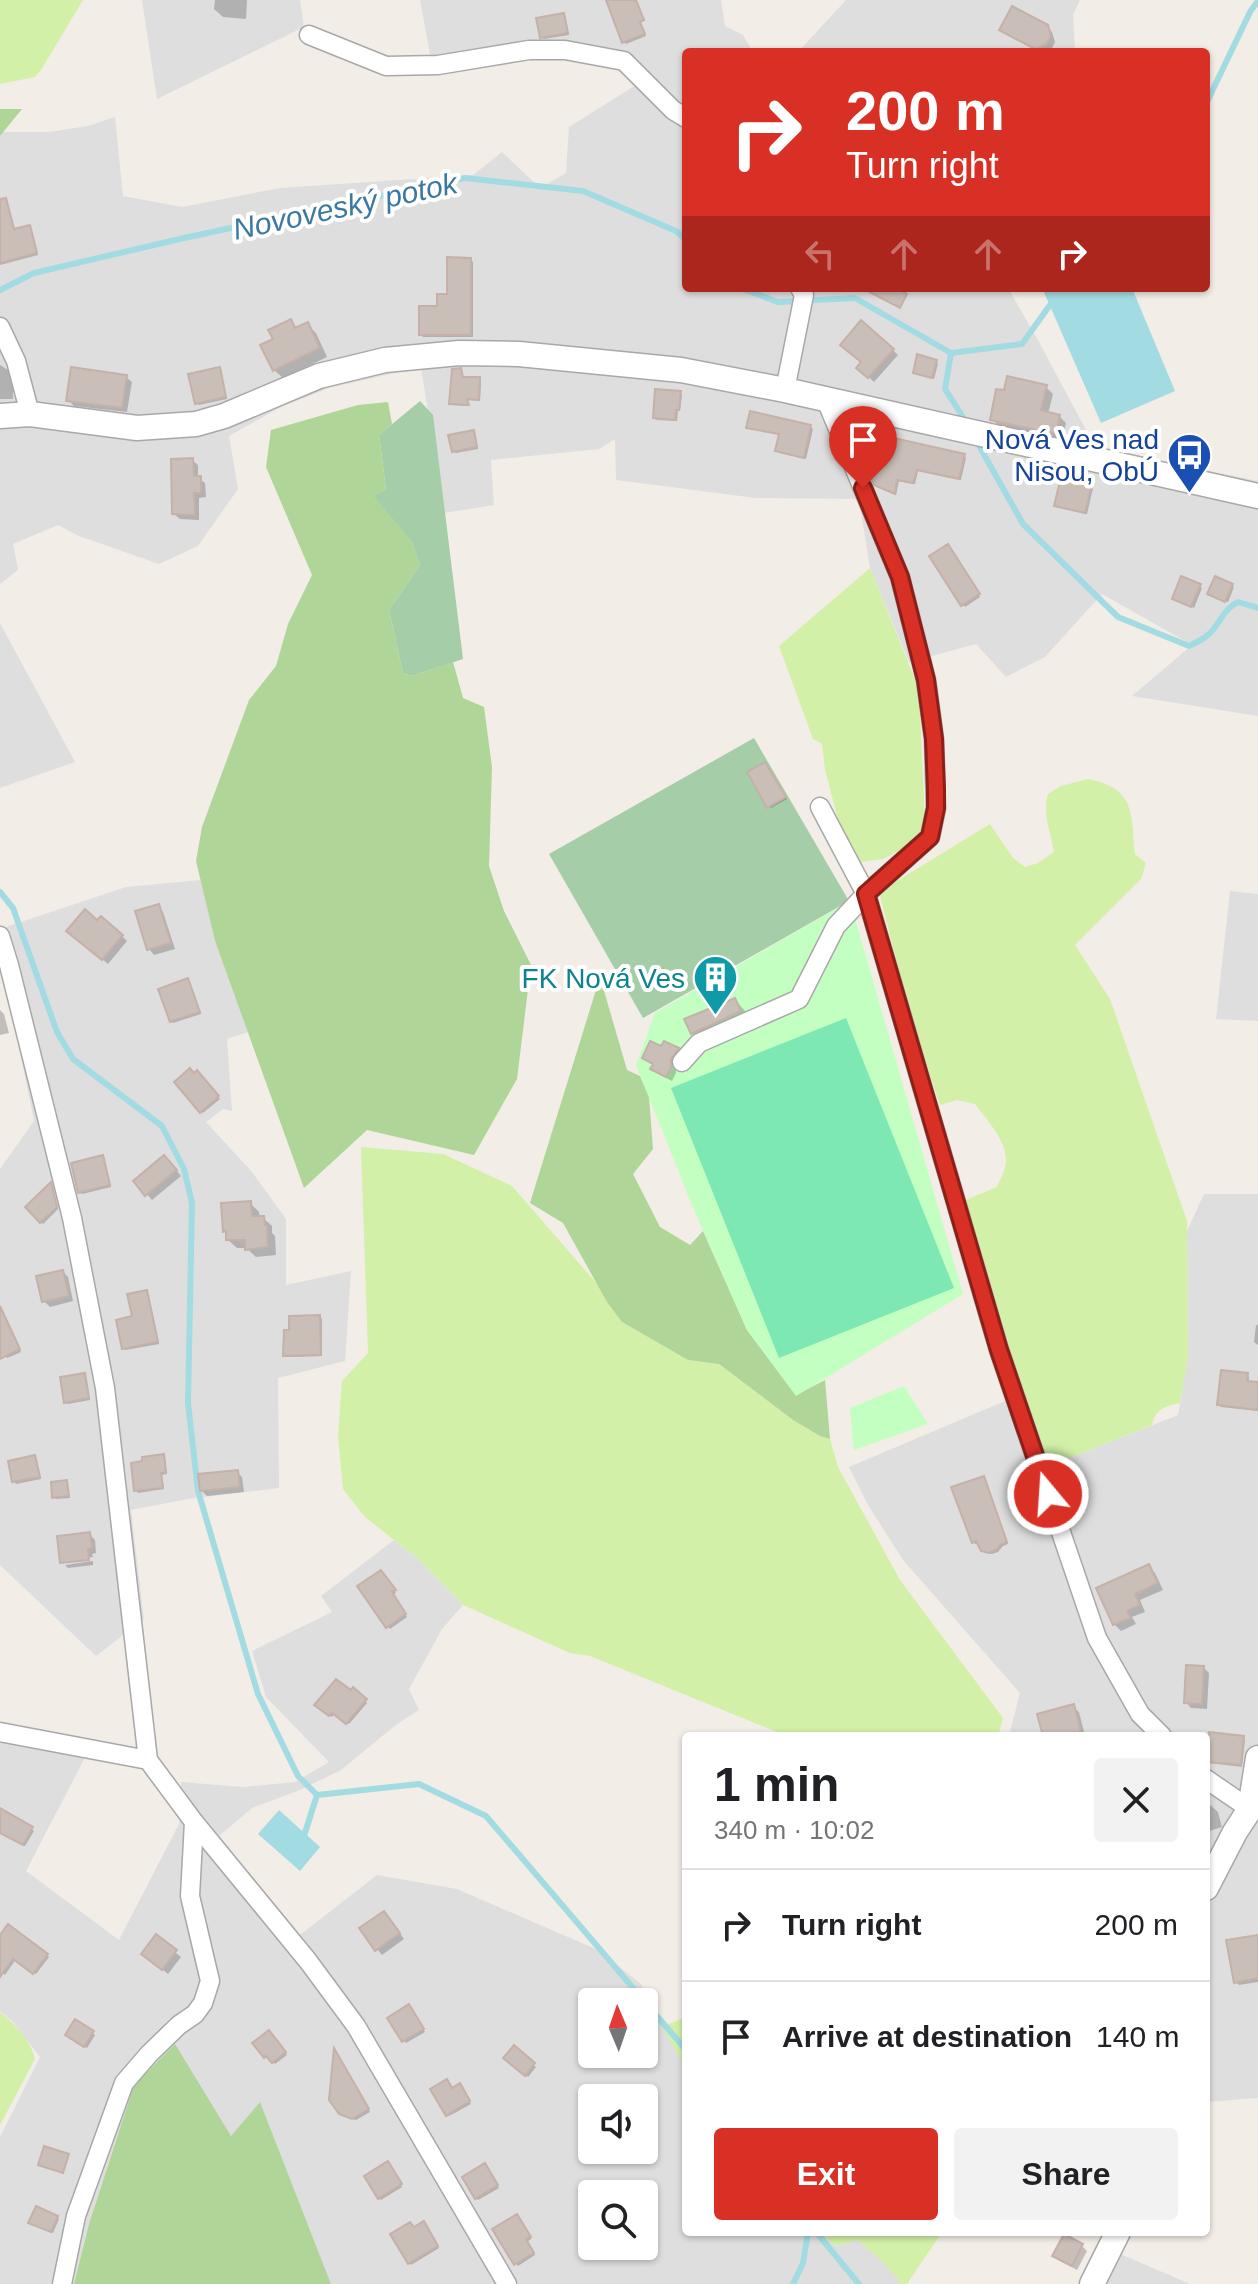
<!DOCTYPE html>
<meta charset="utf-8">
<style>
body{margin:0;font-family:Arial,sans-serif;background:#f2f2f2;color:#202124;height:100vh;display:flex;flex-direction:column;font-size:30px;white-space:nowrap}
*{box-sizing:border-box;margin:0}
p{font-size:26px;color:#757577}
.icon{flex:none;width:44px;height:44px;fill:none;stroke:currentColor;stroke-width:2;stroke-linecap:round;stroke-linejoin:round}
.map{position:relative;flex:1;overflow:hidden}
.drawer{position:absolute;left:682px;top:1732px;width:528px;height:504px;display:flex;flex-direction:column;background:#fff;border-radius:8px;box-shadow:0 2px 6px #0004}
.drawer>*{flex:none}
.top-card{position:absolute;left:682px;top:48px;width:528px;height:244px;border-radius:8px;box-shadow:0 2px 6px #0004;background:#d93025;color:#fff;overflow:hidden}
.needle{width:52px;rotate:358deg}
.buttons{position:absolute;left:578px;top:1988px;display:grid;gap:16px}
.buttons a{display:grid;place-items:center;width:80px;height:80px;border-radius:8px;background:#fff;box-shadow:0 2px 6px #0004;font-size:40px}
.pin{position:absolute;display:grid;place-items:center;width:68px;height:68px;color:#fff;margin:-82px -34px;border-radius:50% 50% 50% 0;rotate:-45deg;box-shadow:0 0 8px #0007}
.pin .icon{rotate:45deg}
.me{position:absolute;width:88px;margin:-44px;rotate:342deg;stroke-linejoin:round;filter:drop-shadow(0 0 6px #0008)}
.turn{display:flex;align-items:center;gap:28px;height:168px;padding:0 32px;font-size:36px}
.turn .icon{width:104px;height:104px;stroke-width:2.5}
.turn b{display:block;font-size:56px;line-height:68px}
.lanes{display:flex;align-items:center;height:76px;padding:0 32px;background:#0003;justify-content:center;gap:40px;direction:ltr}
.lanes .off{opacity:.35}
.round{display:grid;place-items:center;flex:none;width:84px;height:84px;border-radius:8px;background:#f2f2f2}
.headline{display:flex;align-items:center;justify-content:space-between;height:136px;padding:0 32px}
h1{font-size:48px;font-weight:700;line-height:60px}
.cta{display:flex;gap:16px;margin-top:auto;padding:16px 32px}
.cta a{flex:1;height:92px;border-radius:8px;background:#d93025;color:#fff;font-size:32px;font-weight:700;line-height:92px;text-align:center}
.cta a+a{background:#f2f2f2;color:#202124}
ul{padding:0;list-style:none}
li{display:flex;align-items:center;gap:24px;height:112px;padding:0 32px;border-top:2px solid #e0e0e0}
li div{flex:1}
li b{display:block;font-size:30px}
li em{font-style:normal}
.map>svg:first-child{display:block}
.residential{fill:#dfdede;fill-rule:evenodd}
.grass{fill:#d3f0a8}
.forest{fill:#b0d598}
.cemetery{fill:#a5cda7}
.park{fill:#c2ffc1}
.pitch{fill:#7ee8b4}
.water{fill:#a3dbe3}
.shadow{fill:#0003}
.lines{fill:none;stroke-linecap:round;stroke-linejoin:round}
.stream{stroke:#a3dbe3;stroke-width:6}
.building{fill:#cabeb9;stroke:#c5b1a7;stroke-width:2}
.minor-casing{stroke:#a8a8a8;stroke-width:21}
.tertiary-casing{stroke:#a8a8a8;stroke-width:27}
.minor{stroke:#fff;stroke-width:18}
.tertiary{stroke:#fff;stroke-width:24}
.route-casing{stroke:#8d1f18;stroke-width:20}
.route{stroke:#d93025;stroke-width:14}
.labels{text-anchor:middle;dominant-baseline:central;stroke-width:8;stroke-linejoin:round;paint-order:stroke}
.transit-label{font-size:28px;fill:#164399;stroke:#fff;text-anchor:end}
.culture-label{font-size:28px;fill:#0d838f;stroke:#fff;text-anchor:end}
.water-label{font-size:30px;font-style:italic;fill:#3c79a2;stroke:#fff}
</style>
<div class="map">
<svg width="1258" height="2284" viewBox="0 0 1258 2284">
<rect width="100%" height="100%" fill="#f2ede6"/>
<!-- residential -->
<path class="residential" d="M142,0H300L304,27L157,99Z
M420,0H721L725,26L743,35L753,52H686V288H1008L1039,342L1095,447L1258,481V716L1132,696L1192,645L1102,594L1045,657L1006,677L976,644L909,662L870,568L859,499L756,498L616,480L615,439L599,449L491,460L494,505L444,513L421,367L329,388L281,407L229,436L238,489L198,546L159,564L79,536L58,525L13,544L18,570L0,584V136L3,132H49L88,126L115,117L123,196L182,207L280,188L473,175L502,152L540,188L566,173L569,127L636,85L615,64L536,57L433,70Z
M846,0H1080L1073,15L1075,52H798Z
M0,623L75,762L0,788Z
M201,880L215,941L248,1032L227,1039L232,1111L223,1109L206,1122L252,1172L286,1219V1285L351,1271L345,1361L278,1378L279,1488L188,1499L131,1510L144,1619L96,1656L0,1565V1169L34,1121L15,1028L0,971V929L126,887Z
M1230,891L1258,894V1021L1216,1019Z
M1204,1194H1258V2098L1206,2102V1736H1009L1020,1693L903,1560L868,1505L849,1467L1019,1395L1042,1469L1178,1415L1188,1357L1187,1231Z
M394,1540L417,1558L463,1605L442,1629L409,1689L419,1710L397,1724L341,1770L300,1790L252,1808L219,1836L300,1935L377,1875L457,1889L598,1950L641,1984L686,2069V2232H804L806,2234L825,2238L836,2246L857,2240L880,2259L902,2284H331L260,2103L232,2137L134,2085L89,2224L74,2284H0V2137L40,2057L13,2022L0,2011V1727L92,1744L26,1871L119,1940L179,1824L181,1782L243,1787L295,1782L329,1762L266,1697L252,1651L332,1612L321,1596ZM592,2002H644V2054H592ZM592,2098H644V2150H592ZM592,2194H644V2246H592Z
M1096,2245L1125,2256L1190,2284H1078Z"/>
<!-- grass -->
<path class="grass" d="M0,0H83L41,70L35,77L0,84Z
M870,568L919,689L925,822L918,841L883,859L861,862L838,819L825,770L822,744L813,739L779,646Z
M1088,779C1136,788 1131,814 1135,854L1146,863L1141,879L1075,945L1110,999L1187,1221L1188,1357L1180,1403C1166,1406 1155,1409 1152,1425L1042,1469L963,1201L997,1187C999,1181 1003,1175 1005,1168C1011,1144 988,1122 975,1104L957,1100L940,1105L910,1014L879,892L990,824L1013,858L1025,867L1038,863L1054,852C1051,833 1042,813 1048,794L1061,786Z
M361,1147L443,1154L512,1186L598,1285L622,1322L688,1360L719,1364L793,1420L820,1436L830,1439L838,1467L900,1580L1003,1718L998,1736H787L590,1656L570,1653L463,1605L417,1558L365,1517L343,1489L338,1436L342,1381L368,1353Z
M0,2012C15,2024 30,2039 35,2059L0,2125Z
M686,2017V2069L662,2027Z
M804,2232H942L907,2284H902L880,2259L857,2240L836,2246L825,2238L806,2234Z"/>
<!-- forest -->
<path class="forest" d="M0,109H22L0,136Z
M388,402L392,424L379,435L386,489L375,496L412,542L420,565L389,610L403,673L411,676L453,662L463,698L484,707L492,767L489,866L504,911L531,965L517,1079L474,1155L367,1130L304,1188L215,941L196,861L202,827L249,700L276,666L288,624L312,575L266,467L271,430L358,405Z
M600,977L627,1070L640,1076L649,1097L653,1149L633,1174L660,1227L690,1245L703,1231L747,1330L796,1395L825,1380L830,1439L820,1436L793,1420L719,1364L688,1360L622,1322L607,1302L563,1223L530,1203Z
M175,2044L231,2136L260,2102L331,2284H74L89,2224L134,2085Z"/>
<!-- cemetery -->
<path class="cemetery" d="M420,401L433,415L463,659L411,676L403,673L389,610L420,565L412,542L374,496L386,489L379,435Z
M754,738L849,901L643,1018L549,854Z"/>
<!-- park -->
<path class="park" d="M850,901L963,1294L796,1396L747,1330L691,1203L636,1065L655,1013Z
M904,1386L928,1424L854,1450L850,1408Z"/>
<!-- pitch -->
<path class="pitch" d="M846,1018L954,1288L779,1358L671,1088Z"/>
<!-- water -->
<path class="water" d="M1048,288H1132L1175,391L1101,423L1043,290Z
M279,1810L320,1847L300,1871L258,1834Z"/>
<!-- shadow -->
<path class="shadow" d="M215,0H247L246,19L223,17L214,9Z
M564,15L569,35L544,39L542,37Z
M638,17L646,36L626,44L624,42Z
M1046,26L1052,32L1055,42L1051,50L1044,52H1040L1007,35L1002,30Z
M12,226L15,231L29,227L31,229L38,255L0,265V228Z
M470,260L473,262V337H423L421,334L449,296Z
M291,322L298,329L307,325L316,333L327,357L283,378L274,370L276,340Z
M893,350L898,355L874,382L859,368L863,363Z
M936,362L938,364L934,379L915,372Z
M0,365L8,370L13,387V399H0Z
M219,369L227,399L199,405L197,403Z
M460,370L464,379H479L481,382L480,401L468,400L469,406L453,405L451,403Z
M126,377L132,382L127,412L74,406L68,400Z
M1046,387L1053,394L1048,414L1059,416L1066,423L1062,440L999,426L992,419Z
M680,393L682,395L680,411H678L677,421L657,420L655,418Z
M748,427H810L813,429L806,459L780,453L777,450L781,435Z
M473,432L478,449L456,453L453,451Z
M855,434L964,456L966,458L961,480L918,471L915,484L899,481L896,495L879,486Z
M192,460L198,465V478L205,483L206,497L199,498V520L180,519L174,514Z
M1091,486L1093,488L1087,514L1056,506Z
M950,548L980,597L965,607L963,604Z
M1183,578L1202,588L1194,608L1176,600Z
M1232,585L1234,587L1228,602L1211,596Z
M767,766L787,799L771,808L769,806Z
M158,906L163,912L175,949L154,955L149,949Z
M98,923L122,936L127,941L108,964L74,936Z
M188,981L201,1014L173,1023L171,1021Z
M735,1000L746,1012L751,1023L704,1045L692,1033Z
M0,1010L4,1014L9,1033L0,1035Z
M662,1049H678L683,1054L675,1065L676,1073L672,1081L658,1074L652,1069L654,1065L644,1058Z
M197,1073L220,1099L203,1113L177,1082Z
M102,1158L111,1187L82,1194L80,1192Z
M170,1162L181,1176L152,1200L136,1181Z
M51,1185L58,1209L43,1224L28,1207Z
M250,1203L259,1212L260,1218H263L272,1226V1233L275,1236L276,1255L256,1257L246,1248H237L228,1240L225,1231Z
M63,1272L68,1277L73,1301L50,1307L44,1301Z
M147,1292L159,1344L126,1350L124,1348L134,1318Z
M320,1317L322,1319V1356L287,1357L285,1355Z
M1256,1325H1258V1345L1254,1342Z
M12,1332L21,1352L7,1358L0,1345V1334Z
M84,1375L90,1400L68,1404L65,1402Z
M1247,1375L1249,1377V1383L1258,1384V1411L1221,1407L1219,1404Z
M163,1456L165,1458L167,1474L162,1475L164,1489L138,1493L136,1490Z
M35,1457L41,1479L16,1484L14,1481Z
M237,1472L242,1477L244,1492L207,1496L202,1491Z
M985,1480L1008,1544L1003,1546L998,1552L992,1554L985,1553L979,1543L975,1544L973,1542Z
M66,1482L70,1498L56,1499L54,1497Z
M89,1534L95,1540L96,1553L92,1554L93,1557L64,1561V1564L62,1562Z
M93,1561V1565L68,1568L65,1565Z
M1149,1567L1155,1573L1163,1590L1140,1600L1145,1612L1132,1617L1136,1624L1121,1631L1114,1624Z
M380,1573L396,1593L392,1595L407,1617L390,1629L360,1587Z
M1204,1668L1209,1673L1207,1709L1191,1708L1186,1702Z
M353,1690L367,1703L349,1724L335,1713L332,1717L317,1705Z
M1073,1707L1079,1712L1085,1736H1045Z
M1243,1738L1245,1740L1242,1767L1218,1764L1216,1762Z
M1206,1801L1218,1812L1222,1827L1206,1832Z
M0,1811L34,1831L25,1846L0,1832Z
M389,1918L404,1939L382,1955L377,1949Z
M156,1937L181,1957L168,1974L149,1959Z
M1258,1937V1982L1239,1985L1236,1982Z
M0,1938L47,1955L49,1957L36,1974L16,1959L5,1975L0,1971Z
M411,2009L425,2032L406,2043L390,2018Z
M75,2021L95,2035L87,2048L69,2036Z
M269,2032L287,2055L275,2064L270,2057L267,2058L265,2056Z
M514,2048L536,2067L528,2077L506,2057Z
M335,2052L370,2112L356,2120L344,2116Z
M462,2088L471,2104L449,2116L447,2114L453,2090Z
M389,2166L402,2187L381,2200L379,2198Z
M487,2167L499,2188L478,2200L476,2198Z
M57,2217L59,2219L53,2233L33,2224Z
M519,2218L531,2239L527,2242L535,2255L518,2266L516,2263Z
M426,2226L439,2248L411,2265L409,2263L414,2229Z
M1082,2246L1087,2251L1077,2270L1060,2261L1055,2255Z"/>
<g class="lines">
<!-- stream -->
<path class="stream" d="M1206,104L1250,12L1258,1
M741,288L778,302L855,298L951,353L945,389L968,425
M0,290L34,273L184,238L465,178L583,191L676,231L686,240
M951,353L1022,344L1050,305L1057,304
M977,442L1023,524L1118,617L1189,646C1197,642 1205,639 1211,632C1221,621 1224,609 1238,602L1258,608
M0,892L13,908L57,1032L73,1059L162,1126L184,1169L192,1203L188,1403L198,1491L258,1694L298,1776L317,1795L419,1784L486,1816L686,2050
M303,1839L317,1795
M816,2232L859,2284
M793,2284L803,2263L808,2232"/>
</g>
<!-- building -->
<path class="building" d="M606,0H636L644,20L640,22L645,34L622,43Z
M1012,6L1048,25L1051,36L1046,45L1035,49L999,30Z
M564,13L568,33L540,38L536,18Z
M6,198L14,229L30,225L37,253L0,263V199Z
M447,257L471,258V335H419V306H437V294H447Z
M862,288H896L907,294L900,308Z
M291,319L295,328L308,322L320,348L273,371L260,345L273,339L268,330Z
M861,320L894,349L868,378L856,368L861,362L840,345Z
M917,354L937,360L932,378L913,373Z
M71,367L127,375L122,408L66,401Z
M220,367L226,397L195,404L188,374Z
M461,368L463,377H480L479,400L467,399L469,405L449,404L452,369Z
M1007,376L1047,385L1041,410L1060,415L1056,434L990,420L996,389L1004,390Z
M655,389L681,391L679,410H676L675,420L653,418Z
M750,411L811,425L804,458L775,451L779,434L746,428Z
M854,429L965,454L959,479L917,470L913,483L897,480L895,494L874,485L853,434Z
M474,430L477,447L452,452L448,435Z
M193,458L194,476H201V493H194L195,515L172,514L171,459Z
M1061,477L1092,484L1085,513L1054,506Z
M948,544L980,594L961,606L929,556Z
M1181,576L1201,584L1191,607L1172,599Z
M1215,576L1233,584L1225,602L1207,594Z
M765,762L786,797L767,808L747,772Z
M159,904L171,943L147,950L135,911Z
M85,909L97,920L101,916L123,935L102,960L66,931Z
M188,978L200,1012L170,1022L158,989Z
M735,998L741,1011L691,1034L684,1019Z
M650,1041L661,1046L664,1041L679,1048L671,1059V1067L666,1077L650,1069L653,1064L642,1058Z
M190,1068L194,1073L197,1070L219,1096L200,1113L174,1082Z
M103,1155L110,1185L78,1193L71,1163Z
M164,1155L177,1170L145,1196L133,1181Z
M51,1182L57,1207L40,1223L25,1207Z
M251,1201L252,1216H264L265,1225H267L268,1247L245,1250V1240H226V1231L223,1232L221,1203Z
M63,1270L69,1296L42,1302L36,1276Z
M147,1290L158,1342L122,1349L116,1320L132,1316L127,1294Z
M0,1306L20,1349L0,1359Z
M320,1315L321,1355L283,1356L284,1330H289V1316Z
M1221,1370L1248,1373L1247,1381L1258,1382V1410L1217,1405Z
M85,1373L89,1398L64,1403L60,1377Z
M164,1454L166,1473H161L163,1488L134,1491L131,1463L142,1461V1457Z
M35,1455L40,1477L12,1482L8,1461Z
M238,1470L240,1487L200,1491L198,1474Z
M984,1476L1007,1542L1001,1544L996,1550L989,1553L981,1551L976,1541L972,1543L951,1487Z
M67,1480L69,1496L52,1498L51,1482Z
M90,1532L92,1548L88,1549L89,1560L60,1563L57,1536Z
M1149,1564L1158,1583L1135,1594L1140,1605L1127,1611L1131,1618L1113,1625L1096,1588Z
M381,1570L396,1590L392,1592L406,1614L386,1628L357,1586Z
M1186,1665L1204,1666L1202,1704L1184,1703Z
M336,1679L351,1690L353,1687L367,1699L346,1724L332,1713L329,1716L314,1705Z
M1074,1704L1081,1732L1067,1736H1043L1037,1714Z
M1209,1732L1244,1736L1241,1765L1206,1762V1736L1209,1735Z
M0,1808L33,1827L23,1845L0,1833Z
M384,1911L400,1933L375,1951L359,1928Z
M8,1924L48,1954L33,1974L13,1959L0,1977V1935Z
M156,1934L177,1950L162,1970L141,1954Z
M1258,1935V1978L1234,1983L1226,1940Z
M409,2004L424,2029L402,2042L387,2018Z
M75,2019L94,2031L84,2047L65,2035Z
M269,2030L286,2052L272,2063L266,2056L264,2058L252,2043Z
M514,2045L535,2063L525,2076L503,2058Z
M334,2048L369,2109L352,2119L339,2114L329,2100Z
M447,2079L452,2088L460,2083L470,2101L446,2116L430,2089Z
M44,2146L69,2154L63,2173L38,2165Z
M388,2161L402,2184L378,2199L364,2176Z
M485,2163L498,2185L475,2199L462,2177Z
M36,2206L58,2216L51,2232L28,2223Z
M517,2214L531,2237L526,2239L534,2253L514,2265L492,2229Z
M424,2221L438,2246L408,2264L390,2234L410,2222L414,2227Z
M1064,2234L1083,2244L1072,2266L1052,2256Z"/>
<g class="lines">
<defs>
<path id="minor" d="M309,35L386,66L438,65L529,50H565L624,61L673,110L686,118
M0,327L16,361L30,414
M785,390L804,295L800,288
M826,400L900,577L926,680L934,739L936,808L930,837L866,894L999,1350L1097,1638L1140,1714L1162,1736
M0,936L9,965L72,1218L105,1388L148,1760L194,1822L190,1896L210,1981L203,2003L195,2014L179,2025L149,2054L124,2083L76,2216L62,2284
M682,1062L699,1043L799,999L836,926L866,894L820,807
M0,1732L148,1760
M1206,1779L1250,1809L1258,1808
M194,1822L308,1961L356,2026L507,2284"/>
<path id="tertiary" d="M0,416L30,414L137,428L196,424L224,416L319,376L385,360L459,353L519,354L681,370L785,390L1258,496
M1206,1888L1235,1832L1250,1809L1258,1758
M1092,2284L1118,2232"/>
</defs>
<!-- minor casing -->
<use href="#minor" class="minor-casing"/>
<!-- tertiary casing -->
<use href="#tertiary" class="tertiary-casing"/>
<!-- minor -->
<use href="#minor" class="minor"/>
<!-- tertiary -->
<use href="#tertiary" class="tertiary"/>
</g>
<g class="lines">
<defs>
<path id="route" d="M863,488L900,577L926,680L934,739L936,790V808L930,837L866,894L999,1350L1048,1494"/>
</defs>
<!-- route casing -->
<use href="#route" class="route-casing"/>
<!-- route -->
<use href="#route" class="route"/>
</g>
<!-- icons -->
<defs>
<symbol id="bus-pin" viewBox="-11 -11 22 30"><path d="M0 17L-7.5 6A9.5 9.5 0 1 1 7.5 6Z" fill="#1a4fb4" stroke="#fff"/><path d="M-5-6H5V4H4V6H2V4H-2V6H-4V4H-5ZM-3.5-4V0h7V-4ZM-3.5 1.2v1.5H-2V1.2ZM2 1.2v1.5H3.5V1.2Z" fill="#fff"/></symbol>
<symbol id="building-pin" viewBox="-11 -11 22 30"><path d="M0 17L-7.5 6A9.5 9.5 0 1 1 7.5 6Z" fill="#0f9aa8" stroke="#fff"/><path d="M-4-6H4V6H1V3H-1V6H-4ZM-2.5-4.3h1.7v1.8h-1.7ZM.8-4.3h1.7v1.8H.8ZM-2.5-1h1.7V.8h-1.7ZM.8-1h1.7V.8H.8Z" fill="#fff"/></symbol>
</defs>
<g fill-rule="evenodd">
<use href="#bus-pin" x="1164" y="430" width="51" height="69"/>
<use href="#building-pin" x="690" y="952" width="51" height="69"/>
</g>
<g class="labels">
<!-- transit labels -->
<g class="transit-label">
<text x="1159" y="439">Nová Ves nad<tspan x="1159" dy="32">Nisou, ObÚ</tspan></text>
</g>
<!-- culture labels -->
<g class="culture-label">
<text x="685" y="978">FK Nová Ves</text>
</g>
<!-- water labels -->
<g class="water-label">
<text transform="translate(345 206) rotate(-12)">Novoveský potok</text>
</g>
</g>
</svg>
<div class="buttons">
<a><svg class="needle" viewBox="-14 -14 28 28"><path d="M0-13l5 13h-10z" fill="#e53935"/><path d="M0 13l5-13h-10z" fill="#757577"/></svg></a>
<a><svg class="icon" aria-label="sound" viewBox="0 0 24 24"><path d="M4 9h4l5-4v14l-5-4H4zM17 9q2 3 0 6"/></svg></a>
<a><svg class="icon" aria-label="search" viewBox="0 0 24 24"><circle cx="10" cy="10" r="6"/><path d="M15 15l6 6"/></svg></a>
</div>
<div class="pin" style="left:863px;top:488px;background:#d93025"><svg class="icon" aria-label="arrive" viewBox="0 0 24 24"><path d="M6 21V4h12l-3 4 3 4H6"/></svg></div>
<svg class="me" style="left:1048px;top:1494px" viewBox="-20 -20 40 40"><circle r="17" fill="#d93025" stroke="#fff" stroke-width="3"/><path d="M0-11L8 9 0 5-8 9z" fill="#fff"/></svg>
<div class="top-card">
<div class="turn"><svg class="icon" aria-label="right" viewBox="0 0 24 24"><path d="M7 20v-9h11M14 6l5 5-5 5"/></svg><div><b>200 m</b>Turn right</div></div>
<div class="lanes"><svg class="icon off" aria-label="left" viewBox="0 0 24 24"><path d="M17 20v-9H6M10 6l-5 5 5 5"/></svg><svg class="icon off" aria-label="ahead" viewBox="0 0 24 24"><path d="M12 20V5M6 11l6-6 6 6"/></svg><svg class="icon off" aria-label="ahead" viewBox="0 0 24 24"><path d="M12 20V5M6 11l6-6 6 6"/></svg><svg class="icon" aria-label="right" viewBox="0 0 24 24"><path d="M7 20v-9h11M14 6l5 5-5 5"/></svg></div>
</div>
<section class="drawer">
<div class="headline"><div><h1>1 min</h1><p>340 m · 10:02</p></div><a class="round"><svg class="icon" aria-label="close" viewBox="0 0 24 24"><path d="M6 6l12 12M18 6L6 18"/></svg></a></div>
<ul>
<li><svg class="icon" aria-label="right" viewBox="0 0 24 24"><path d="M7 20v-9h11M14 6l5 5-5 5"/></svg><div><b>Turn right</b></div><em>200 m</em></li>
<li><svg class="icon" aria-label="arrive" viewBox="0 0 24 24"><path d="M6 21V4h12l-3 4 3 4H6"/></svg><div><b>Arrive at destination</b></div><em>140 m</em></li>
</ul>
<div class="cta"><a>Exit</a><a>Share</a></div>
</section>
</div>
